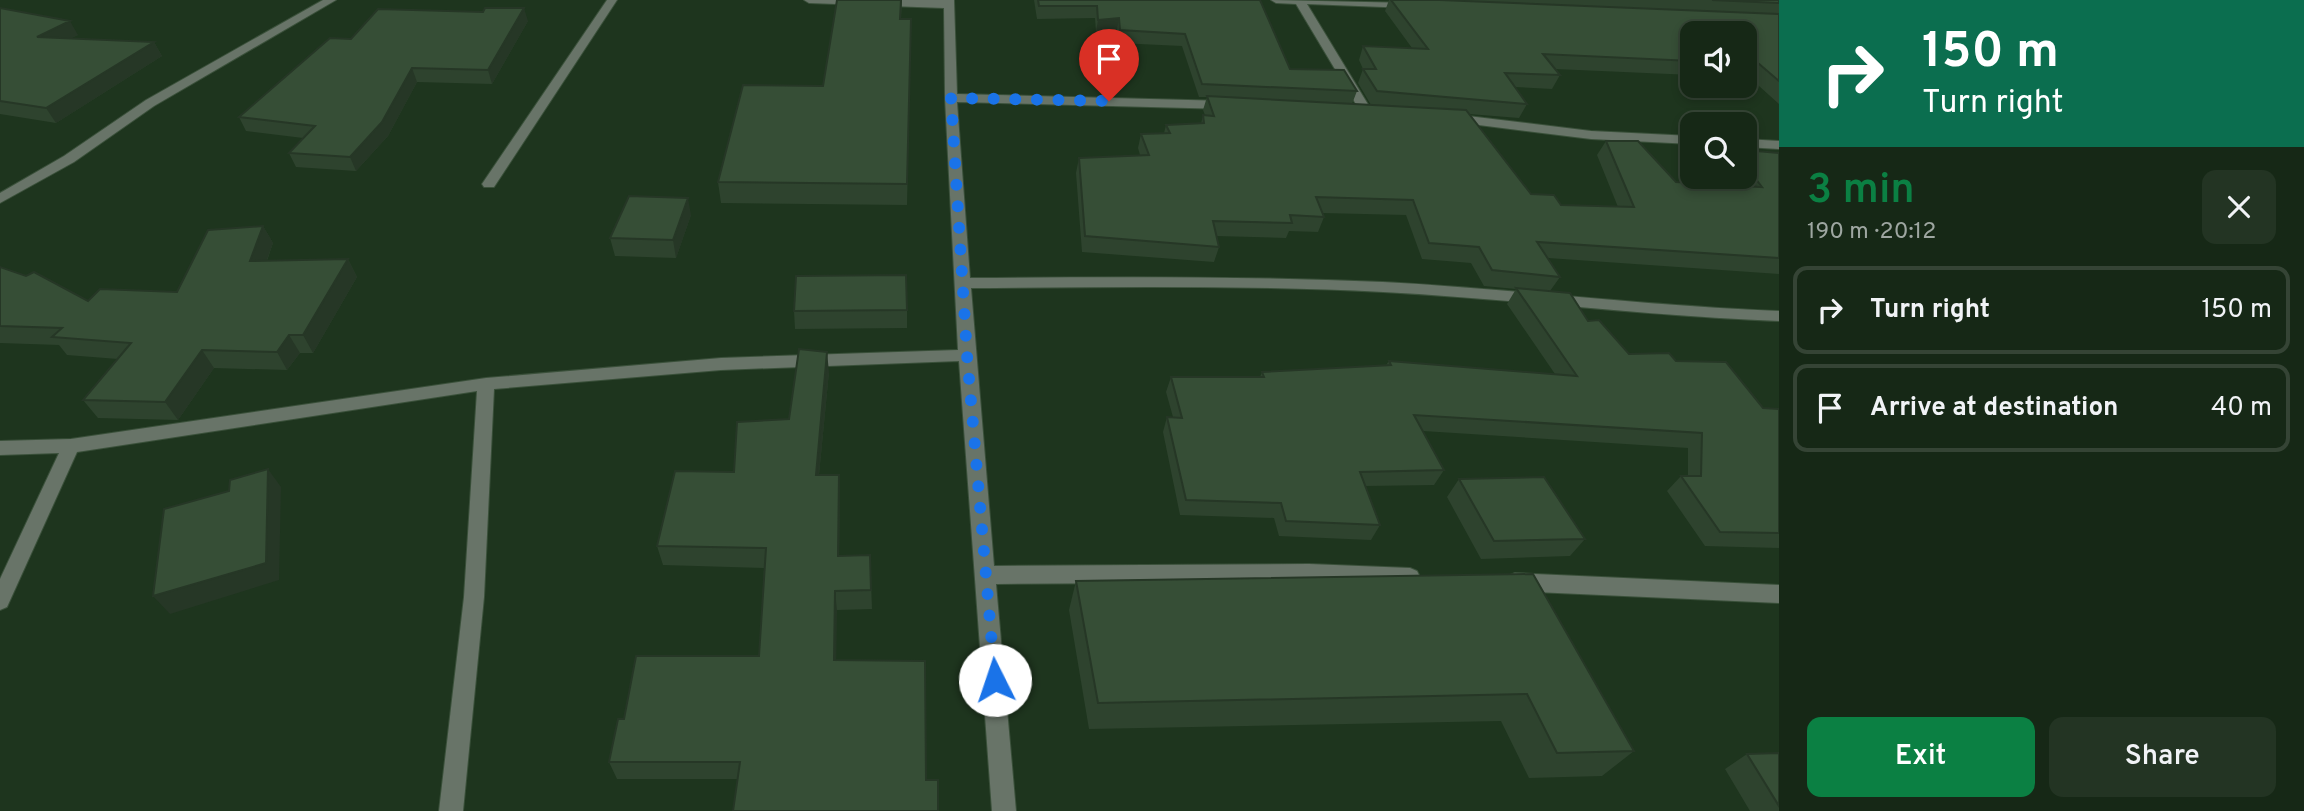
<!DOCTYPE html>
<meta charset="utf-8">
<style>
body{margin:0;font-family:Overpass,sans-serif;background:#233423;color:#f1f3f6;height:100vh;display:flex;flex-direction:column;font-size:26px;white-space:nowrap}
*{box-sizing:border-box;margin:0}
p{font-size:23px;color:#9ea6a1}
.icon{flex:none;width:38px;height:38px;fill:none;stroke:currentColor;stroke-width:2;stroke-linecap:round;stroke-linejoin:round}
.map{position:relative;flex:1;overflow:hidden}
.sheet{display:flex;flex-direction:column;background:#162816;width:525px}
.sheet>*{flex:none}
.guide{background:#0b6e4f;color:#fff;overflow:hidden}
.controls{position:absolute;left:1680px;top:21px;display:grid;gap:14px}
.controls a{display:grid;place-items:center;width:77px;height:77px;border-radius:14px;background:#162816;box-shadow:0 4px 10px #0003,0 0 0 2px #354435;font-size:35px}
.pin{position:absolute;display:grid;place-items:center;width:60px;height:60px;color:#fff;margin:-72px -30px;border-radius:50% 50% 50% 0;rotate:-45deg;box-shadow:0 0 7px #0007}
.pin .icon{rotate:45deg}
.me{position:absolute;width:77px;margin:-38px;rotate:356deg;stroke-linejoin:round;filter:drop-shadow(0 0 5px #0008)}
.turn{display:flex;align-items:center;gap:24px;height:147px;padding:0 28px;font-size:32px}
.turn .icon{width:91px;height:91px;stroke-width:2.5}
.turn b{display:block;font-size:49px;line-height:60px}
.round{display:grid;place-items:center;flex:none;width:74px;height:74px;border-radius:14px;background:#233423}
.headline{display:flex;align-items:center;justify-content:space-between;height:119px;padding:0 28px}
h1{font-size:42px;font-weight:600;line-height:52px;color:#0b8043}
.action{display:flex;gap:14px;margin-top:auto;padding:14px 28px}
.action a{flex:1;height:80px;border-radius:14px;background:#0b8043;color:#fff;font-size:28px;font-weight:600;line-height:80px;text-align:center}
.action a+a{background:#233423;color:#f1f3f6}
ul{padding:0;list-style:none}
li{display:flex;align-items:center;gap:21px;height:88px;margin:0 14px 10px;padding:0 14px;border:4px solid #354435;border-radius:14px}
li div{flex:1}
li b{display:block;font-size:26px}
li em{font-style:normal}
main{display:flex;flex:1;min-height:0}
.map>svg:first-child{display:block}
.lines{fill:none;stroke-linecap:round;stroke-linejoin:round}
.street-casing{stroke:#3a503a;stroke-width:2}
.street{fill:#687468;fill-rule:evenodd}
.wall{fill:#2e432e}
.shaded-wall{fill:#263726}
.building{fill:#364e36;stroke:#263726;stroke-width:2}
.route{stroke:#1a73e8;stroke-width:12;stroke-dasharray:0 21.6}
</style>
<main>
<div class="map">
<svg width="1779" height="811" viewBox="0 0 1779 811">
<rect width="100%" height="100%" fill="#1e351e"/>
<g class="lines">
<defs>
<path id="street" d="M323,0H336L154,106L74,162L0,203V193L64,156L146,100Z
M607,0H617L494,187H484L482,184Z
M804,0H954L957,94L1227,101L1233,105L1227,109L957,102L970,278C1107,277 1245,276 1383,282C1515,289 1647,306 1779,311V321C1647,316 1515,299 1383,292C1246,285 1108,287 971,288L994,566L1309,564L1410,568L1417,571L1420,577L1417,583L1410,586L1309,582L996,584L1016,811H992L959,361L721,370L494,389L484,597L463,811H439L464,597L477,391L77,452L7,607L0,610V579L59,453L0,455V441L71,439L486,378L721,358L958,350L945,98L944,8L809,3Z
M1271,0L1413,3V7L1409,8L1307,4L1372,111L1370,114L1360,111L1296,4L1276,3Z
M1451,114L1591,131L1692,136V144L1591,139L1447,121V115Z
M1745,139L1779,141V149L1745,147Z
M1515,573L1779,585V603L1515,591L1508,588L1505,582L1508,576Z"/>
</defs>
<!-- street casing -->
<use href="#street" class="street-casing"/>
<!-- street -->
<use href="#street" class="street"/>
</g>
<!-- wall -->
<path class="wall" d="M837,0H902L901,19H911L907,205L721,203L718,182L823,86Z
M1034,0H1260L1290,69L1357,91L1352,104L1371,105L1358,83L1363,69L1359,60L1363,46L1412,48L1385,11L1389,0H1779V104L1749,77H1745V33H1692V75L1555,69L1560,75L1552,89L1515,87L1527,104L1519,118L1469,114L1531,194L1561,205L1618,207L1597,155L1606,141L1676,182L1738,185L1731,177H1745V165L1779,153V274L1548,258L1560,277L1550,291L1629,354L1676,361L1763,408L1779,409V548L1705,546L1667,491L1681,476H1688V448L1423,431L1444,470L1434,485L1365,486L1380,525L1371,540L1279,536L1274,518L1180,515L1163,432L1167,417H1173L1166,392L1171,377H1260L1262,372L1386,365L1389,361L1555,374L1507,304L1516,289L1484,286L1471,263L1422,259L1406,215L1322,213L1324,217L1318,232L1289,231L1286,238L1216,236L1219,247L1214,262L1082,252L1076,173L1079,158L1140,155L1138,148L1141,134L1164,133L1166,125L1201,124L1203,115H1205L1203,110L1207,97H1199L1182,46L1118,43L1117,30L1096,32L1095,18L1037,19Z
M0,8L78,35L71,38L154,42L162,56L56,123L0,114Z
M528,21L492,84L417,82L388,136L356,171L296,167L289,153L303,138L246,131L239,117L351,39Z
M691,215L676,258L615,256L610,238Z
M263,226L273,243L267,261L348,259L357,277L313,353H300L287,370L214,368L178,420L98,418L83,400L118,359L67,355L59,345L0,343V267L88,301L177,292Z
M907,310V328L795,329L794,311Z
M829,372L819,475H839L840,495L839,556L870,555L872,609L837,610L738,779H617L609,762L624,719L759,656L764,568L663,565L657,546L789,419Z
M1459,479L1585,539L1570,556L1481,559L1447,497Z
M1533,574L1634,751L1602,776L1529,778L1501,721L1089,729L1069,610L1076,581Z
M1779,753V811H1750L1725,769L1747,754Z"/>
<!-- shaded-wall -->
<path class="shaded-wall" d="M524,8L528,21L492,84L488,70Z
M1119,18L1117,30L1096,32L1098,20Z
M70,21L78,35L46,51L37,37Z
M154,42L162,56L56,123L46,108Z
M412,68L417,82L388,136L356,171L350,157Z
M688,198L691,215L676,258L673,240Z
M263,226L273,243L260,279L250,261Z
M348,259L357,277L313,353L303,335Z
M289,335L300,353L287,370L277,352Z
M202,350L214,368L178,420L165,402Z
M827,352L829,372L817,495L816,475Z
M268,469L281,487L279,580L170,614L153,596Z
M839,475L840,495L839,575L838,556Z
M835,591L837,610L836,678L834,660Z"/>
<!-- building -->
<path class="building" d="M837,0H901L900,19H911L907,184L718,182L743,85L823,86Z
M1038,0H1260L1290,69L1344,70L1357,91L1202,84L1185,34L1120,30L1119,18L1098,20L1097,6H1039Z
M1391,0H1440L1779,14V81L1758,63H1745V33H1692V61L1543,54L1560,75L1505,73L1527,104L1377,91L1363,69H1376L1363,46L1428,49Z
M1712,0H1779V3Z
M0,8L70,21L37,37L154,42L46,108L0,101Z
M485,8H524L488,70L412,68L382,122L350,157L289,153L315,126L239,117L330,38L351,39L378,9L483,12Z
M1207,96L1466,110L1531,194L1554,195L1561,205L1634,207L1606,141H1638L1676,182L1762,187L1745,165V150L1779,153V258L1537,242L1560,277L1492,270L1479,247L1429,243L1413,200L1316,197L1324,217L1290,215L1292,223L1213,221L1219,247L1085,236L1079,158L1149,155L1141,134L1170,133L1166,125L1204,123L1203,115L1214,116Z
M629,196L688,198L673,240L610,238Z
M263,226L250,261L348,259L303,335H289L277,352L202,350L165,402L83,400L131,343L52,337L62,328L0,326V267L26,276L34,272L88,301L100,289L177,292L208,230Z
M906,275L907,310L794,311L796,276Z
M1516,288L1570,293L1588,321L1599,320L1629,354L1669,353L1676,361L1726,362L1763,408L1779,409V533L1720,532L1681,476H1701L1702,433L1414,415L1444,470L1360,472L1380,525L1286,521L1281,503L1186,500L1167,417L1182,418L1171,377H1264L1262,372L1391,365L1389,361L1577,376Z
M799,349L827,352L816,475H839L838,556L870,555L871,590L835,591L834,660L925,661L926,780H938V811H733L740,762H609L618,719H624L636,656H759L766,548L657,546L675,471L734,472L737,422L789,419Z
M268,469L266,563L153,596L164,509L229,491L230,480Z
M1544,477L1585,539L1494,541L1459,479Z
M1533,574L1634,751L1557,753L1527,694L1098,703L1076,581Z
M1779,753V806L1747,754Z"/>
<g class="lines">
<!-- route -->
<path class="route" d="M995,680L967,355L951,98L1109,101"/>
</g>
</svg>
<div class="controls">
<a><svg class="icon" aria-label="sound" viewBox="0 0 24 24"><path d="M4 9h4l5-4v14l-5-4H4zM17 9q2 3 0 6"/></svg></a>
<a><svg class="icon" aria-label="search" viewBox="0 0 24 24"><circle cx="10" cy="10" r="6"/><path d="M15 15l6 6"/></svg></a>
</div>
<div class="pin" style="left:1109px;top:101px;background:#d93025"><svg class="icon" aria-label="arrive" viewBox="0 0 24 24"><path d="M6 21V4h12l-3 4 3 4H6"/></svg></div>
<svg class="me" style="left:995px;top:680px" viewBox="-20 -20 40 40"><circle r="19" fill="#fff"/><path d="M0-13L10 11 0 6-10 11z" fill="#1a73e8"/></svg>
</div>
<section class="sheet">
<div class="guide">
<div class="turn"><svg class="icon" aria-label="right" viewBox="0 0 24 24"><path d="M7 20v-9h11M14 6l5 5-5 5"/></svg><div><b>150 m</b>Turn right</div></div>
</div>
<div class="headline"><div><h1>3 min</h1><p>190 m · 20:12</p></div><a class="round"><svg class="icon" aria-label="close" viewBox="0 0 24 24"><path d="M6 6l12 12M18 6L6 18"/></svg></a></div>
<ul>
<li><svg class="icon" aria-label="right" viewBox="0 0 24 24"><path d="M7 20v-9h11M14 6l5 5-5 5"/></svg><div><b>Turn right</b></div><em>150 m</em></li>
<li><svg class="icon" aria-label="arrive" viewBox="0 0 24 24"><path d="M6 21V4h12l-3 4 3 4H6"/></svg><div><b>Arrive at destination</b></div><em>40 m</em></li>
</ul>
<div class="action"><a>Exit</a><a>Share</a></div>
</section>
</main>
